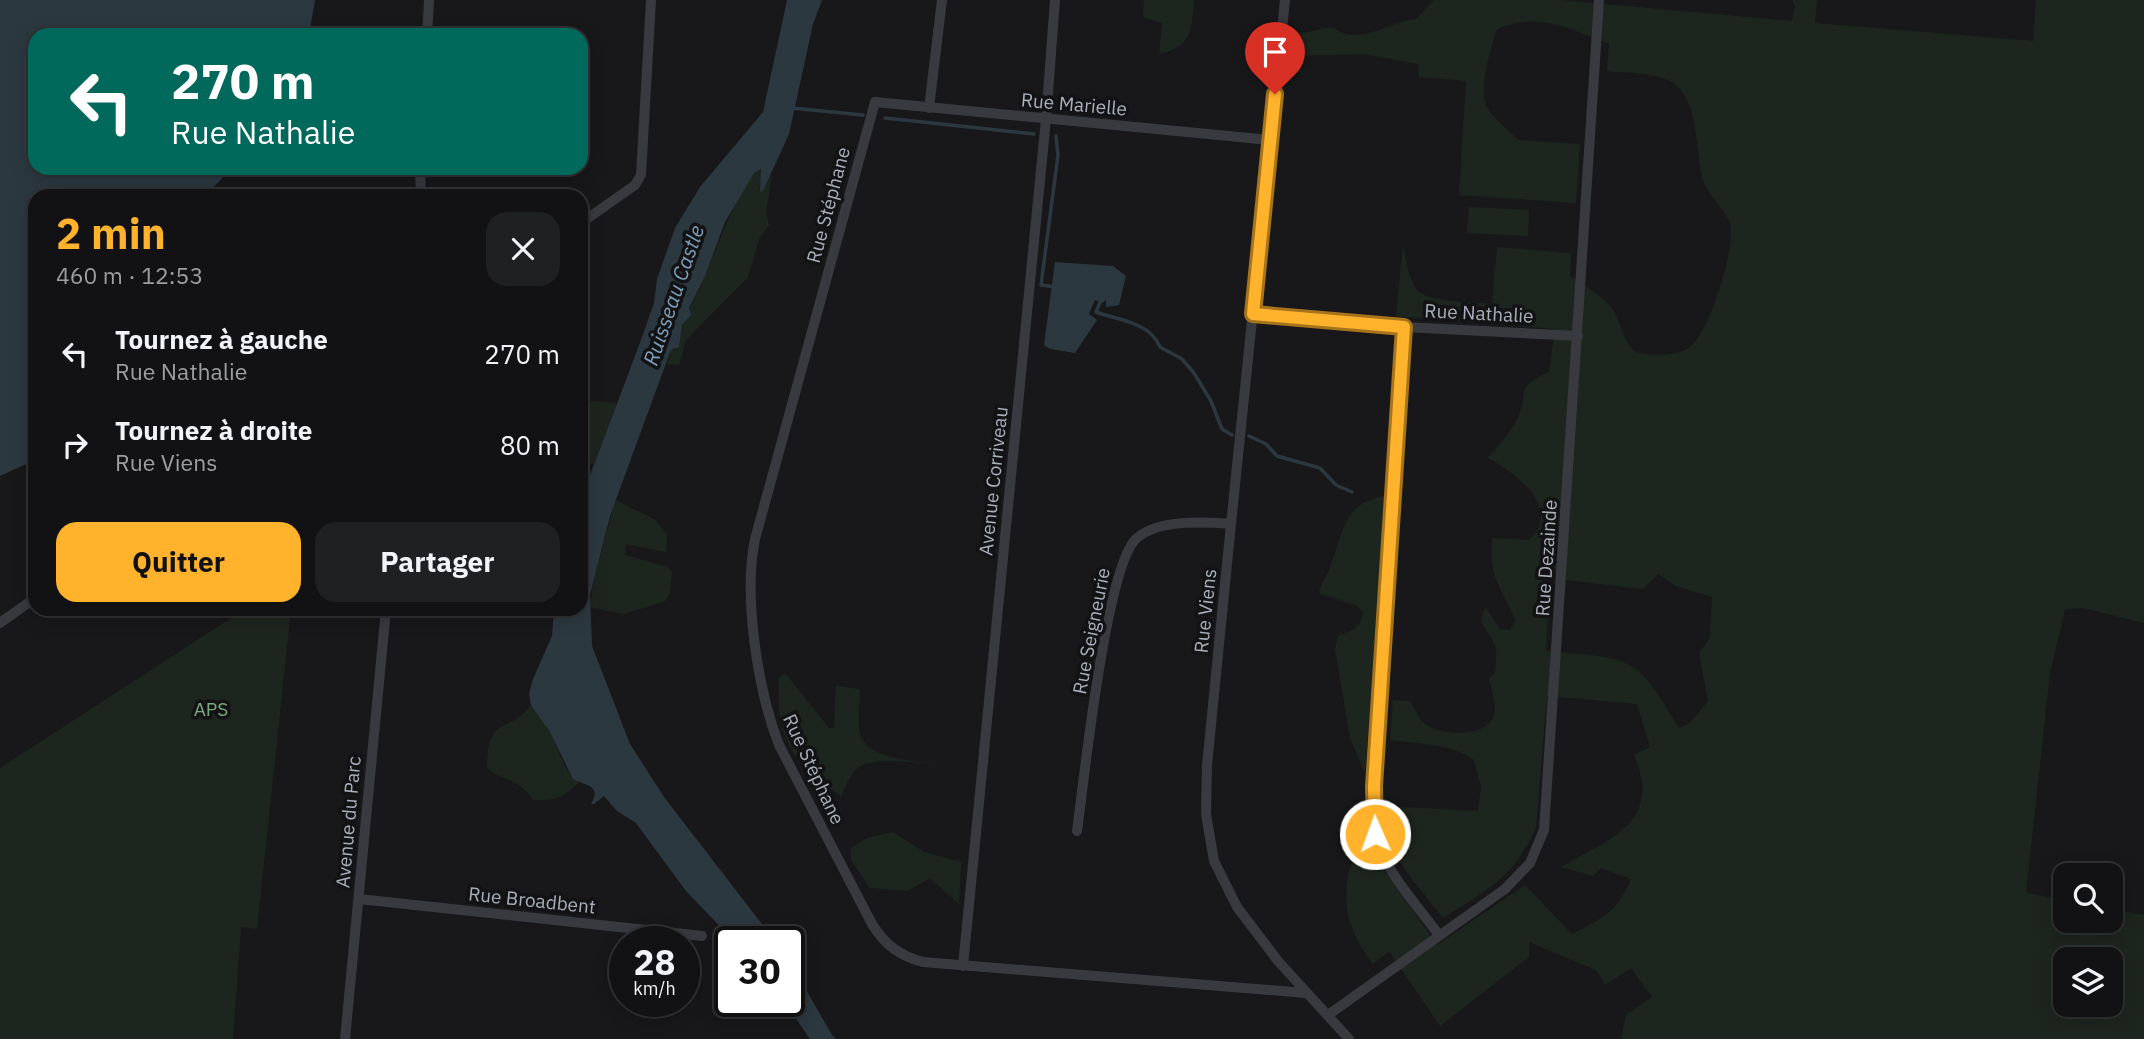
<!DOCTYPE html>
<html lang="fr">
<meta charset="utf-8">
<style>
body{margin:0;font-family:"IBM Plex Sans",sans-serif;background:#1f2022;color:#f1f3f6;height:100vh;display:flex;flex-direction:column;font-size:26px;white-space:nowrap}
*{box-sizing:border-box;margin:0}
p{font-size:23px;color:#9c9ea0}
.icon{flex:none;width:38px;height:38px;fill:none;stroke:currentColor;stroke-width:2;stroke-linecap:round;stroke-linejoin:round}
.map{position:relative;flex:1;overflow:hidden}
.sheet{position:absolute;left:28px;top:189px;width:560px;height:427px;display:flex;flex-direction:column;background:#121214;border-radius:21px;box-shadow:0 4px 18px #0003,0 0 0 2px #313234}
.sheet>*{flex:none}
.top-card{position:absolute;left:28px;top:28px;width:560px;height:147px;border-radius:21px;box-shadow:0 4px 18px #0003,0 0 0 2px #313234;background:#00695c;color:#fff;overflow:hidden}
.tools{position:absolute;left:2053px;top:863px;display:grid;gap:14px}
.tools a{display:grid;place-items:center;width:70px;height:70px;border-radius:14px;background:#121214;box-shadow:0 4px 18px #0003,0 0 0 2px #313234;font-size:35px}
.speed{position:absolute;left:609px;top:926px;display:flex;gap:14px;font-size:35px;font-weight:700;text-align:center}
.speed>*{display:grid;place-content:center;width:91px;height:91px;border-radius:50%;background:#121214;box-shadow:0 4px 18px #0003,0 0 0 2px #313234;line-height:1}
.speed small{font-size:18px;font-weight:400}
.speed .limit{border:4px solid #111;border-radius:10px;background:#fff;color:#111}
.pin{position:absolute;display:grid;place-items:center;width:60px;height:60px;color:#fff;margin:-72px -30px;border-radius:50% 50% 50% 0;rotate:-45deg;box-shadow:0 0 7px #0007}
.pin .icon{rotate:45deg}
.me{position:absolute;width:77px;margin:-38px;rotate:358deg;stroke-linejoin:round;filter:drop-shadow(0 0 5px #0008)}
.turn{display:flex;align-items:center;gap:24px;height:147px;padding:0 28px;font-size:32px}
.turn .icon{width:91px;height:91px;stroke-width:2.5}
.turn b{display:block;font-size:49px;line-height:60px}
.round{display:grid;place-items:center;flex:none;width:74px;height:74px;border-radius:21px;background:#1f2022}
.summary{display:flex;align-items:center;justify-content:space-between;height:119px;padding:0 28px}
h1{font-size:42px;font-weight:700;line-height:52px;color:#ffb22b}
.cta{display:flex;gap:14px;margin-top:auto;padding:14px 28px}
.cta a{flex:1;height:80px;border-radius:21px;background:#ffb22b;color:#111;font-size:28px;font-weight:700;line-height:80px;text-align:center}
.cta a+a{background:#1f2022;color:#f1f3f6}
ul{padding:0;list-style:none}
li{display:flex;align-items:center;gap:21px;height:91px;padding:0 28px}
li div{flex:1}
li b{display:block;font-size:26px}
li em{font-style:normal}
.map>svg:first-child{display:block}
.green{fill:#1d261e;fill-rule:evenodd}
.water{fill:#2c3840}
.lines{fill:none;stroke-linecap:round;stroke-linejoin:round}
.stream{stroke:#2c3840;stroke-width:3.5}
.minor{stroke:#383a40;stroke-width:10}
.route-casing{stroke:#a6741c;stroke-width:18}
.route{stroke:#ffb22b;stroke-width:12}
.labels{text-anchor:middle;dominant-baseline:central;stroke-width:7;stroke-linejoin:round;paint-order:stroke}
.street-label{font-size:19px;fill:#a9afbb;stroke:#131315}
.park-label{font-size:19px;fill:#7ea880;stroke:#131315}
.water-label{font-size:21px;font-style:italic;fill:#7d9fb9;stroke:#131315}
</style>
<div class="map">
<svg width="2144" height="1039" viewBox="0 0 2144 1039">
<rect width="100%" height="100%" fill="#18181a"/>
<!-- green -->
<path class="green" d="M1144,0H1194C1191,31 1193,46 1159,54L1162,23L1143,17Z
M1434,0H1559L1792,21L1795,6L1792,0H1817L1815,23L2033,41L2036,0H2144V623L2084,608L2065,609L2050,673L2026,893L2065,900V920H2110L2111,909L2144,915V1039H1621L1626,1015L1652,997L1631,968L1605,985L1596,970L1529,942V957L1440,1026L1389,951L1373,964C1340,922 1337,882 1365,836L1374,856L1437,945L1525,885L1572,934C1604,917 1616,914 1631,879L1601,868L1593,876L1561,867C1609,839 1663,824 1634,755L1650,747L1637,704L1547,696L1536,827C1516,876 1486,891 1443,918C1427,897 1388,853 1383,828C1382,821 1384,813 1384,806L1478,811L1481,787L1474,760C1451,743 1417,744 1390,740L1393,700L1410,701C1415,709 1418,718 1425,724C1441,736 1486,738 1494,716C1497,705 1491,689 1489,678L1495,673C1495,666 1497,656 1496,649C1493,632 1473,625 1486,608L1500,629L1510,630L1515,621C1511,607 1503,597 1498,584C1491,570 1491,553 1492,538L1529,540C1564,508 1514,472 1488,458C1497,447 1508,435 1515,423C1531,395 1511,389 1549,372L1555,329L1396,316L1403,246C1406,259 1408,277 1416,289C1426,303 1475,302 1492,304L1497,247L1571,253L1570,276C1585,287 1606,297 1615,313C1621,324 1626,350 1639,353C1653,356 1679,356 1690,347C1709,333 1737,246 1730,223C1723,205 1704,193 1701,173C1696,147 1698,95 1670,81C1652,72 1627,73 1607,71L1609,44C1571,29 1537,11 1497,29C1491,47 1478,90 1487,107C1493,119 1509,130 1518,140L1580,144L1576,203L1459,195L1466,81L1419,77L1418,64L1364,54L1290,56L1293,35L1332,27C1359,48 1387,22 1416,19ZM1658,574L1676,586L1712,597L1710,638L1699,653L1708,701L1690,723L1679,728C1668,711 1649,676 1633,667C1608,653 1573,654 1546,651L1550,578L1643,589ZM2065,959H2110V1004H2065Z
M310,27L419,32L418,35H309Z
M762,169L759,189L763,191L772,173L766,213L769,225L760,237L748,277L686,340L679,365L667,364L672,349L680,345C680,321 694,302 703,280C720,241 730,209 754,173Z
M1469,207L1529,210L1528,236L1467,233Z
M581,400L617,403L594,464L581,463Z
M1385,496L1365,773L1350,738L1335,650L1338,636C1352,631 1361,628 1363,612L1358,606L1319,593C1320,584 1327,577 1330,568C1343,535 1342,502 1385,496Z
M615,500L656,520L667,534L666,552L626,544L625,555L668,567L672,573L670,594L665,601L624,614L589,607L596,572Z
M245,609H291L257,929L241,927L233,1039H0V768Z
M785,673L829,728H834L836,686L860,689C860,702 858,716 859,728C862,760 910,760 934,764C916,763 879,757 863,765C851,770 846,786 841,796C792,762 776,740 779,678Z
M531,705C539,714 546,723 551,733C559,750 563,773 580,782C561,798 558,801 533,800C517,775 497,781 487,767C488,712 508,736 531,705Z
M893,832L924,852L961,862L959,904L930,878L908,891L870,888L851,860V848L867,838Z"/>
<!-- water -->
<path class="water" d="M0,0H315L309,35H35V168H231L215,186L200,192L208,196H35V436L33,438L35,460L0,476Z
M787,0H822L813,24L789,134L763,191L760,192L761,169L754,173L725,222L705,276L689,308L691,315L682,325L679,347L672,349L669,355L610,516L590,595L592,646L630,744L664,797L775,941H734L686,891L636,823L617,811L604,796L594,804H591C602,785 586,786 573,779L550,732L531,705L529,694L533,679L552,636L554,609H581V499L641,340L654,303L657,279L675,228L700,187L763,112Z
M1055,262L1113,266L1126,276L1119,305L1106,307V300L1102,303L1095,300L1089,314L1097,320L1075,353L1050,349L1044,345Z
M789,960L832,1035L836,1039H810L784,1001H789Z"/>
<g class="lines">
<!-- stream -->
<path class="stream" d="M792,108L863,115
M885,118L1034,134
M1055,287L1041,285L1058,155L1056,136
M1101,300L1096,312C1118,320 1150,322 1160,347L1182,359L1194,373L1211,401L1222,429L1232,435
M1249,436L1266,444L1277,456L1320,468L1336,485L1352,492"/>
<!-- minor -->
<path class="minor" d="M1285,0L1231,524L1207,765L1206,814L1214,861L1237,907L1278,961L1349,1039
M427,35L429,0
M929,108L942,0
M1270,140L875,102L755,539C743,597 758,691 779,745L872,924C885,945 900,956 923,962L1306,993
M420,168L421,196
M581,223L635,185L641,175L651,0
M1253,314L1404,327L1578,336
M1404,327L1373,824C1380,867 1414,901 1439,935
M0,623L35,598
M1077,831C1084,781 1106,564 1137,538C1159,519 1203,522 1231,524
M359,899L702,936
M963,966L1046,119L1055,0
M1328,1015L1505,889L1530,863L1544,830L1599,0
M345,1039L386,609"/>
</g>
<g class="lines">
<defs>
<path id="route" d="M1275,94L1253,314L1404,327L1374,786L1375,834"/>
</defs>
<!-- route casing -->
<use href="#route" class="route-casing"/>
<!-- route -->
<use href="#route" class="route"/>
</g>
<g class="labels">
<!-- street labels -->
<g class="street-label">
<text transform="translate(1074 104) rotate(5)">Rue Marielle</text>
<text transform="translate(828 205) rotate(-75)">Rue Stéphane</text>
<text transform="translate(1479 313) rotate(3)">Rue Nathalie</text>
<text transform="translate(993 481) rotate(-84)">Avenue Corriveau</text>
<text transform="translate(1546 558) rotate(-86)">Rue Dezainde</text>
<text transform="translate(1205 611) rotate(-84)">Rue Viens</text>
<text transform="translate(1091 631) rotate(-79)">Rue Seigneurie</text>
<text transform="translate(814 769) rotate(65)">Rue Stéphane</text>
<text transform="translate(348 822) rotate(-85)">Avenue du Parc</text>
<text transform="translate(532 900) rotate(6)">Rue Broadbent</text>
</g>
<!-- park labels -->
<g class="park-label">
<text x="211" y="709">APS</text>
</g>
<!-- water labels -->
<g class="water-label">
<text transform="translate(673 295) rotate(-71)">Ruisseau Castle</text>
</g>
</g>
</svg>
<div class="tools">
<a><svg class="icon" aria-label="search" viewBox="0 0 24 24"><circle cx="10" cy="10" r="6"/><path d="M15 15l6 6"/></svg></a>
<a><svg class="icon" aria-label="layers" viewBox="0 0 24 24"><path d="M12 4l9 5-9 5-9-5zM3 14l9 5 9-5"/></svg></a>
</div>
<div class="speed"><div>28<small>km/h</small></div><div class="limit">30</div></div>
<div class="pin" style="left:1275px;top:94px;background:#d93025"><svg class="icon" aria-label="arrive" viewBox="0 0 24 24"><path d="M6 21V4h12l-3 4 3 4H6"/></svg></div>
<svg class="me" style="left:1375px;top:834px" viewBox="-20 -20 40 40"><circle r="17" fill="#ffb22b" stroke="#fff" stroke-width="3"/><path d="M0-11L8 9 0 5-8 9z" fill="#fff"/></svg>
<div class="top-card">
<div class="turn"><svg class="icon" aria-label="left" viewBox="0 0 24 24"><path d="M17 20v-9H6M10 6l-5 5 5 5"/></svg><div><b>270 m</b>Rue Nathalie</div></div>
</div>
<section class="sheet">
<div class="summary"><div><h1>2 min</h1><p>460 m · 12:53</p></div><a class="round"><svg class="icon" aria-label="close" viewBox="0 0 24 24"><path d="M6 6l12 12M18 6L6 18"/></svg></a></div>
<ul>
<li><svg class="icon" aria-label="left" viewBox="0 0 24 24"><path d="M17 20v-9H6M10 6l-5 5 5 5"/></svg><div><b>Tournez à gauche</b><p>Rue Nathalie</p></div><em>270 m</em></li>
<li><svg class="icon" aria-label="right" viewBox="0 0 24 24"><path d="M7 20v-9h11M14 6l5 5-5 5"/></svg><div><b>Tournez à droite</b><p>Rue Viens</p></div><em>80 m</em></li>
</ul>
<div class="cta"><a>Quitter</a><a>Partager</a></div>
</section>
</div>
